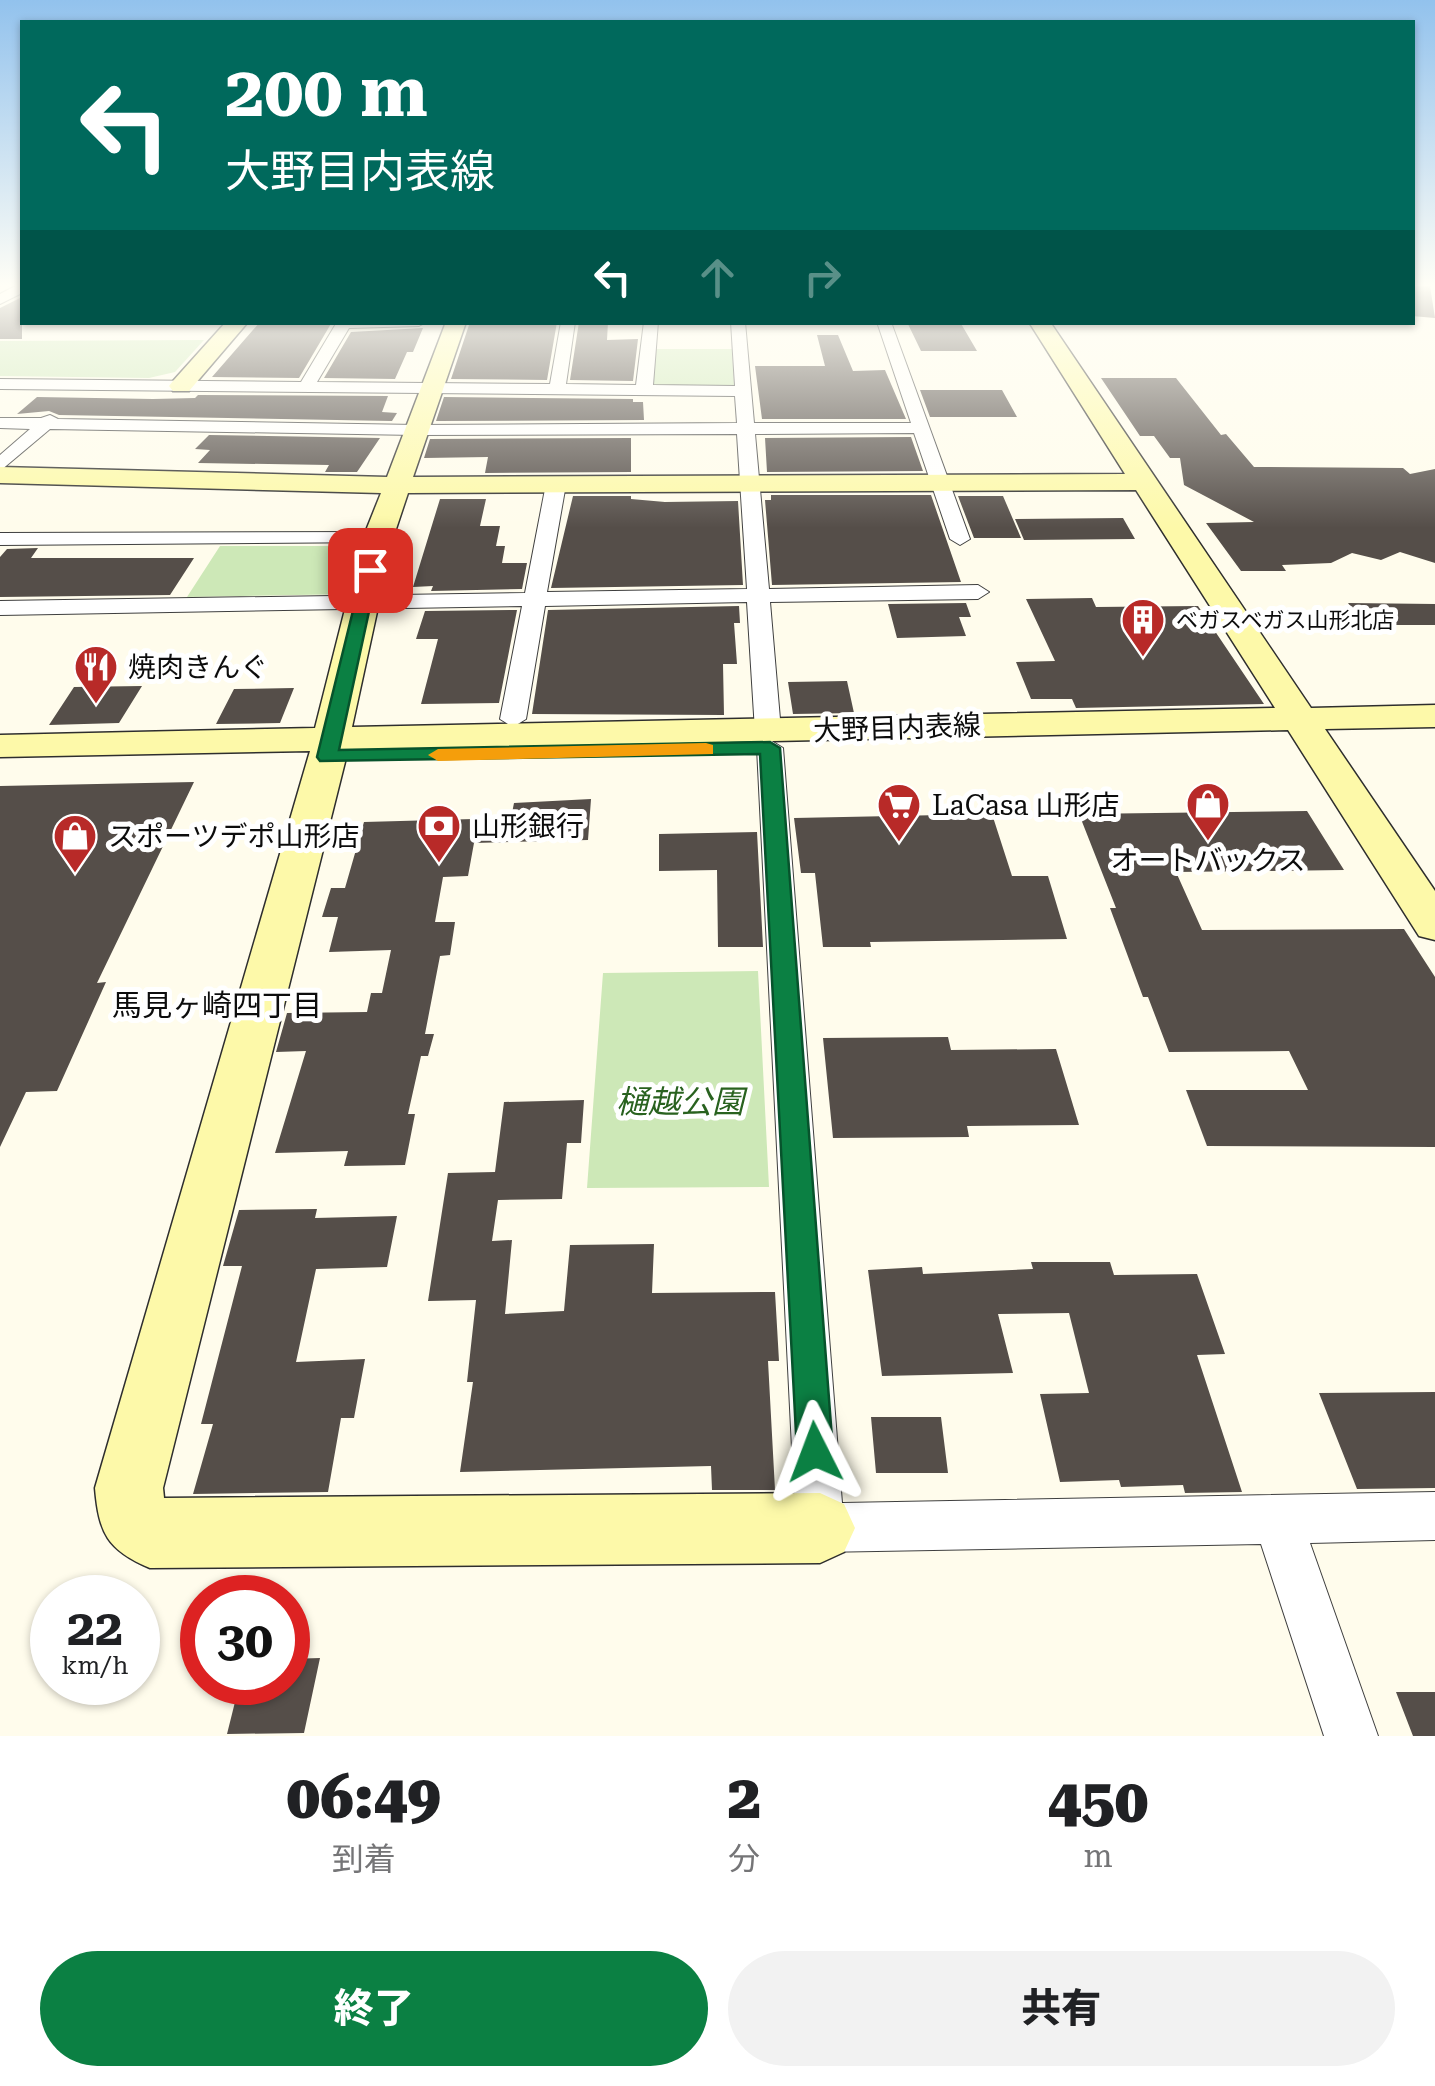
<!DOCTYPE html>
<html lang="ja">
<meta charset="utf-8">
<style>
body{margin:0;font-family:"Roboto Serif","Noto Sans JP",serif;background:#f2f2f2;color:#202124;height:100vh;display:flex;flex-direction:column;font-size:38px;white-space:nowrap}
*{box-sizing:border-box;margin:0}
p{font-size:32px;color:#757577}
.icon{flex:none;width:55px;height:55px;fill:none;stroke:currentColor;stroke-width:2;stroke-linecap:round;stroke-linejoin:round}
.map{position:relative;height:1736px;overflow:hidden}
.side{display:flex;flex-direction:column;background:#fff;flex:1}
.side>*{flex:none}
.banner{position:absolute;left:20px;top:20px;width:1395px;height:305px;border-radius:0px;box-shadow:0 2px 8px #0004;background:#00695c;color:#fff;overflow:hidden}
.speed{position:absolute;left:30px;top:1575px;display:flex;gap:20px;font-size:50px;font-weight:700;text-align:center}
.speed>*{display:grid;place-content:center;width:130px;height:130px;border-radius:50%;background:#fff;box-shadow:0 2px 8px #0004;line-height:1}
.speed small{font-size:25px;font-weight:400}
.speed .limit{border:15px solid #d22;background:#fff;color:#111}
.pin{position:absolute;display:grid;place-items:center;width:85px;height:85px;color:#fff;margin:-42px;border-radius:20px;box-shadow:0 5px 15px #0006}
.me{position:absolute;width:110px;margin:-55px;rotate:357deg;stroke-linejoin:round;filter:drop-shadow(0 0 8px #0008)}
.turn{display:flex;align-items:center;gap:35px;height:210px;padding:0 40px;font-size:45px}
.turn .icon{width:130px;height:130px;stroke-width:2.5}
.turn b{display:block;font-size:70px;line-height:85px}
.lanes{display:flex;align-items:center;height:95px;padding:0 40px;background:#0003;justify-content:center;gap:50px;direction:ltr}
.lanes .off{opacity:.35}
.eta{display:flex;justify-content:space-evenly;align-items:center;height:170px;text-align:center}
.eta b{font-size:60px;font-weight:800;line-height:70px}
.action{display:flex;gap:20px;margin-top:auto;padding:20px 40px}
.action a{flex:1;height:115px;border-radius:60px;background:#0b8043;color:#fff;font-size:40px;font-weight:800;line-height:115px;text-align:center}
.action a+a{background:#f2f2f2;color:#202124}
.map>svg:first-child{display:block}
.green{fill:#cde8b7}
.building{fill:#554e49}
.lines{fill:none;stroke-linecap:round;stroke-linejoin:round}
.street-casing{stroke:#3f3f3f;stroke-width:2}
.secondary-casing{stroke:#2e2e2e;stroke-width:3}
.street{fill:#fff;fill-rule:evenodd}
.secondary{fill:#fdf9a9;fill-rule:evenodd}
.route{fill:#0b8043;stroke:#07532c;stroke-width:2.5}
.slow{fill:#f59e0b}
.labels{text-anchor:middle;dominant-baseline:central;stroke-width:10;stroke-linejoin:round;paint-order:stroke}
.far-poi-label{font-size:22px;fill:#0c0c0c;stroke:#fff;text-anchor:start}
.poi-label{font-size:28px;fill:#0c0c0c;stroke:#fff;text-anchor:start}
.street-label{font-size:28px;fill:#0c0c0c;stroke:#fff}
.neighbourhood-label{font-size:30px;fill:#0c0c0c;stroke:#fff}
.near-park-label{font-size:32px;font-style:italic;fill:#29621f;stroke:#fff}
</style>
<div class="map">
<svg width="1435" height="1736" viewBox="0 0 1435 1736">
<rect width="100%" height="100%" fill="#fffcec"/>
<!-- green -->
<path class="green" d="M204,340L175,372L149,378L0,376V341Z
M656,349H732L734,387L652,390Z
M220,546H356L363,552L352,594L187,597Z
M758,971L769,1187L587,1188L603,973Z"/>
<!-- building -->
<path class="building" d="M1412,285L1430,286L1435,318L1412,316Z
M22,297V339H0V308Z
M260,322H332L299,378L212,377Z
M470,322H557L547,380L451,379Z
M579,322H608L607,340L638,339L633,381L570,380Z
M907,322H960L977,351H921Z
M423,328L413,352H407L395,379L324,378L351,332Z
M817,335H838L853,371L885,370L906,419H762L755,366H825Z
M1101,378H1176L1221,435L1226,434L1254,467L1403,468L1410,474L1435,469V563L1400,552L1381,560L1352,553L1331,563L1282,565L1286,571H1241L1206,523L1254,522L1184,485L1180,458H1170L1154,436H1140Z
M920,390H1002L1017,417H930Z
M198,395L388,396L382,412L397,413L392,421L59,415L49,411L17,414L37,397L153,399L195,398Z
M444,397L633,399V402H643L644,420L436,421Z
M209,435L380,438L357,472H325L329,465L198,463L210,450L195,449Z
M911,437L923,471L767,472L765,438Z
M631,438V472L485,473L488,457L424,458L430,439Z
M771,495H931L961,582L772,585L765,500H771Z
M573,496H631V499L665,502L738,501L743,585L551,588Z
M958,496H1003L1021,538H974Z
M440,499H486L480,526H500L496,546H505L502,563H527L522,589L431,591L433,586L413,587Z
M1123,518L1135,539L1024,540L1015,519Z
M38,548L31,558H194L170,595L0,597V557L7,549Z
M1092,598L1096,607L1198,606L1264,704L1076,708L1072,699H1031L1016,662L1055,661L1026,599Z
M966,603L971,617H959L966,636L897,638L888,604Z
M1348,603L1435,604V625H1365Z
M739,606L740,623H734L737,664H723L724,715L532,714L548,610Z
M517,610L499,703L421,704L438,639H416L425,611Z
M847,681L854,713L793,714L788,682Z
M142,686L119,723L49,725L74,687Z
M294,688L280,723L216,724L234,689Z
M194,782L97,983L106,982L57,1091L26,1092L0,1147V786Z
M591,799L588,840L474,843L468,876L443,877L435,922H455L450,955L440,956L425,1034H434L428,1056H421L408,1114H415L405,1165L344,1166L348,1151L275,1153L306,1051L276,1052L287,1013L367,1012L371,993H382L391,950L329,952L338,917H322L331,888H345L364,822L511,818L514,803Z
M1307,811L1344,870L1176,872L1202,930L1404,929L1435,977V1147L1207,1146L1186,1090H1308L1289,1051L1169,1052L1148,997H1143L1110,908H1116L1079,814Z
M992,814L1012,876H1048L1067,939L870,942L871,947H823L815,873H801L794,818Z
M757,832L763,947H718L717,870L659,871V834Z
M948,1037L951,1050L1056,1049L1079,1125L967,1126L969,1137L833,1138L823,1038Z
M584,1100L581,1143H567L562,1199L498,1200L492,1241L512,1240L505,1314L564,1311L570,1245L654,1244L652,1293L775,1292L779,1361H768L775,1490H712L711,1466L460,1472L473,1382H467L476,1300L428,1301L448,1173L495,1172L504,1102Z
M317,1209L315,1218L397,1216L387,1267L316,1269L296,1362L365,1359L354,1418H341L328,1492L193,1494L213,1424H201L242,1266H223L239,1210Z
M1031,1262H1110L1114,1275L1197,1274L1225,1354L1197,1355L1242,1492L1185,1493L1183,1485L1121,1487L1119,1480L1060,1482L1040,1394L1089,1393L1069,1313L998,1314L1013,1373L882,1376L868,1270L922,1267L923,1274L1033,1269Z
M1435,1392V1488L1357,1489L1319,1393Z
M871,1417H941L948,1473H876Z
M320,1658L304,1733L227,1734L240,1682H288V1659Z
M1396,1692H1435V1736H1413Z"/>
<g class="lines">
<defs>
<path id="street" d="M17,285H22V293L0,304V294Z
M337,322H426L419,326L349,328L317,382L550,384L561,322H575L566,384L636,385L644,322H658L653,385L735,386L731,322H745L754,423H911L877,322H891L970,539L960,545L950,539L914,433L755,434L769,589L978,585L989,592L978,599L770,602L781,731L768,739L755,731L747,602L545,606L526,719L513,727L500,719L522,606L0,615V601L525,593L546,484L556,478L566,484L547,592L747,589L737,434L416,435L50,429L0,471V455L30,429L0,428V418H41L50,415L58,419L416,425L737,423L735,396L0,389V379L301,382Z
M378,532L385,534L388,538L385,542L0,545V533Z
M770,740L783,748L842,1503L1435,1492V1540L1310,1543L1378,1736H1324L1261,1544L820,1552L803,1545L796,1528L757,748Z"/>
<path id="secondary" d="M226,322H248L189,391H173L169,386L173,381Z
M446,322H466L413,477L1125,474L1029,322H1050L1311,708L1435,705V727L1325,729L1435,891V940L1419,936L1288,730L348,750L163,1488L164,1498L820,1493L844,1504L855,1528L844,1552L820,1563L150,1568C107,1550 99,1533 95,1488L310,751L0,757V735L315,728L363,538L381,493L0,483V467L387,477ZM1136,490L1275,708L352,727L393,538L408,493Z"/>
</defs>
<!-- street casing -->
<use href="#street" class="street-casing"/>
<!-- secondary casing -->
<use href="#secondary" class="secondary-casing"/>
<!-- street -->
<use href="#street" class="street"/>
<!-- secondary -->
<use href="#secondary" class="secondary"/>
</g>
<!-- sky -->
<linearGradient id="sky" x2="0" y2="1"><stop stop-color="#92c2ed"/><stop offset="0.54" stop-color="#fffef6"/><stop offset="1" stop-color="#fffef6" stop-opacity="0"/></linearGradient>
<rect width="1435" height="528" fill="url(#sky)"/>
<!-- route -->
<path class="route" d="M364,566L378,570L339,750L770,742L780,748L833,1452L827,1464L815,1469L803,1464L797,1452L760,754L320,761L317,757Z"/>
<!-- slow -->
<path class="slow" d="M706,743L713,745V754L438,761L428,755L438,749Z"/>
<!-- icons -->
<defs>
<symbol id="building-pin" viewBox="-11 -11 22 30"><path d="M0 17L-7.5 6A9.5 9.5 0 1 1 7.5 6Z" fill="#b82a28" stroke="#fff"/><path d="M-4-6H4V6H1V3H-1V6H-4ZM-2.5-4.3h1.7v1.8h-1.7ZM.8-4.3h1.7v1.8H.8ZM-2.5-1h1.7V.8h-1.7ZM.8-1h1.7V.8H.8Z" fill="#fff"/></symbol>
<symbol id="restaurant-pin" viewBox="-11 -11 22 30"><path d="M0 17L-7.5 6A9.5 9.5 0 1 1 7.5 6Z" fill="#b82a28" stroke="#fff"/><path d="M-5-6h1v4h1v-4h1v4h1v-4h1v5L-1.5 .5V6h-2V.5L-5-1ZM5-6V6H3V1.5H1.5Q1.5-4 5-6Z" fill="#fff"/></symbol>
<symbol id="shop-pin" viewBox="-11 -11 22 30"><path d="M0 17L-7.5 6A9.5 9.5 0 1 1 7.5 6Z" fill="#b82a28" stroke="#fff"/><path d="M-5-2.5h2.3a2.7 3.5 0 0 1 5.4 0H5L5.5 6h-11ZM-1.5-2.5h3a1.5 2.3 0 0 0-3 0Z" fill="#fff"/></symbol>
<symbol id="supermarket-pin" viewBox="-11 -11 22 30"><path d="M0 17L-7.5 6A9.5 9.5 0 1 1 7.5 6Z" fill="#b82a28" stroke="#fff"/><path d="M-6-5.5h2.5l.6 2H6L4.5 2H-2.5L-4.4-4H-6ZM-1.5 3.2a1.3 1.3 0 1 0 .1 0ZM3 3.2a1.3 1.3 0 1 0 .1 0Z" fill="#fff"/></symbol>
<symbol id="bank-pin" viewBox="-11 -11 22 30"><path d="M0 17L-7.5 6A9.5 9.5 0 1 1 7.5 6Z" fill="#b82a28" stroke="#fff"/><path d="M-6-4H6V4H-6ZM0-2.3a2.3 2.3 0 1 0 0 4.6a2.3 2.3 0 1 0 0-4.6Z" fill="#fff"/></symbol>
</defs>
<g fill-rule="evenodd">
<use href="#building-pin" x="1118" y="595" width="50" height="68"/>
<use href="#restaurant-pin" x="71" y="642" width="50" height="68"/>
<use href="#shop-pin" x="1183" y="779" width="50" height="68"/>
<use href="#supermarket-pin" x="874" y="780" width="50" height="68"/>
<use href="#bank-pin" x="414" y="801" width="50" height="68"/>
<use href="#shop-pin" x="50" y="811" width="50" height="68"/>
</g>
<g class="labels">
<!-- far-poi labels -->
<g class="far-poi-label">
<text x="1176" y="620">ベガスベガス山形北店</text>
</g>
<!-- poi labels -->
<g class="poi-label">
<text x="128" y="667">焼肉きんぐ</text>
<text x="932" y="805">LaCasa 山形店</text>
<text x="472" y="826">山形銀行</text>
<text x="108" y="836">スポーツデポ山形店</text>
<text x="1208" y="860" text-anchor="middle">オートバックス</text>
</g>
<!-- street labels -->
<g class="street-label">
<text transform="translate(897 728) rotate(-2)">大野目内表線</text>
</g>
<!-- neighbourhood labels -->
<g class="neighbourhood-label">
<text x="217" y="1005">馬見ヶ崎四丁目</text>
</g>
<!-- near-park labels -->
<g class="near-park-label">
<text x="680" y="1102">樋越公園</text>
</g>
</g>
</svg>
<div class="speed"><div>22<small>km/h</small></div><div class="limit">30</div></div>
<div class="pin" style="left:370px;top:570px;background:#d93025"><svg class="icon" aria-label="arrive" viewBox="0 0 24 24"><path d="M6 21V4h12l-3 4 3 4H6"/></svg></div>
<svg class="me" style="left:815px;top:1452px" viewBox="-20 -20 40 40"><path d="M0-17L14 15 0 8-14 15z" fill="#0b8043" stroke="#fff" stroke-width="4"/></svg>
<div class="banner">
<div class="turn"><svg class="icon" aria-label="left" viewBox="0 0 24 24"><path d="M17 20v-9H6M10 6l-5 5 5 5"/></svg><div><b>200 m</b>大野目内表線</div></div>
<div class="lanes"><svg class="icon" aria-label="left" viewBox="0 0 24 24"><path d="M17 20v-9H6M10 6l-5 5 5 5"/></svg><svg class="icon off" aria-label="ahead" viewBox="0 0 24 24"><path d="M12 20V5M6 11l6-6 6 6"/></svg><svg class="icon off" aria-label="right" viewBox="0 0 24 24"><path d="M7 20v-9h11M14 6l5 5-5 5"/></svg></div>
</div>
</div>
<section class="side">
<div class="eta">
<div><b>06:49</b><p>到着</p></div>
<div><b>2</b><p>分</p></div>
<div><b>450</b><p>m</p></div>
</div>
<div class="action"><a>終了</a><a>共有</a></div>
</section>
